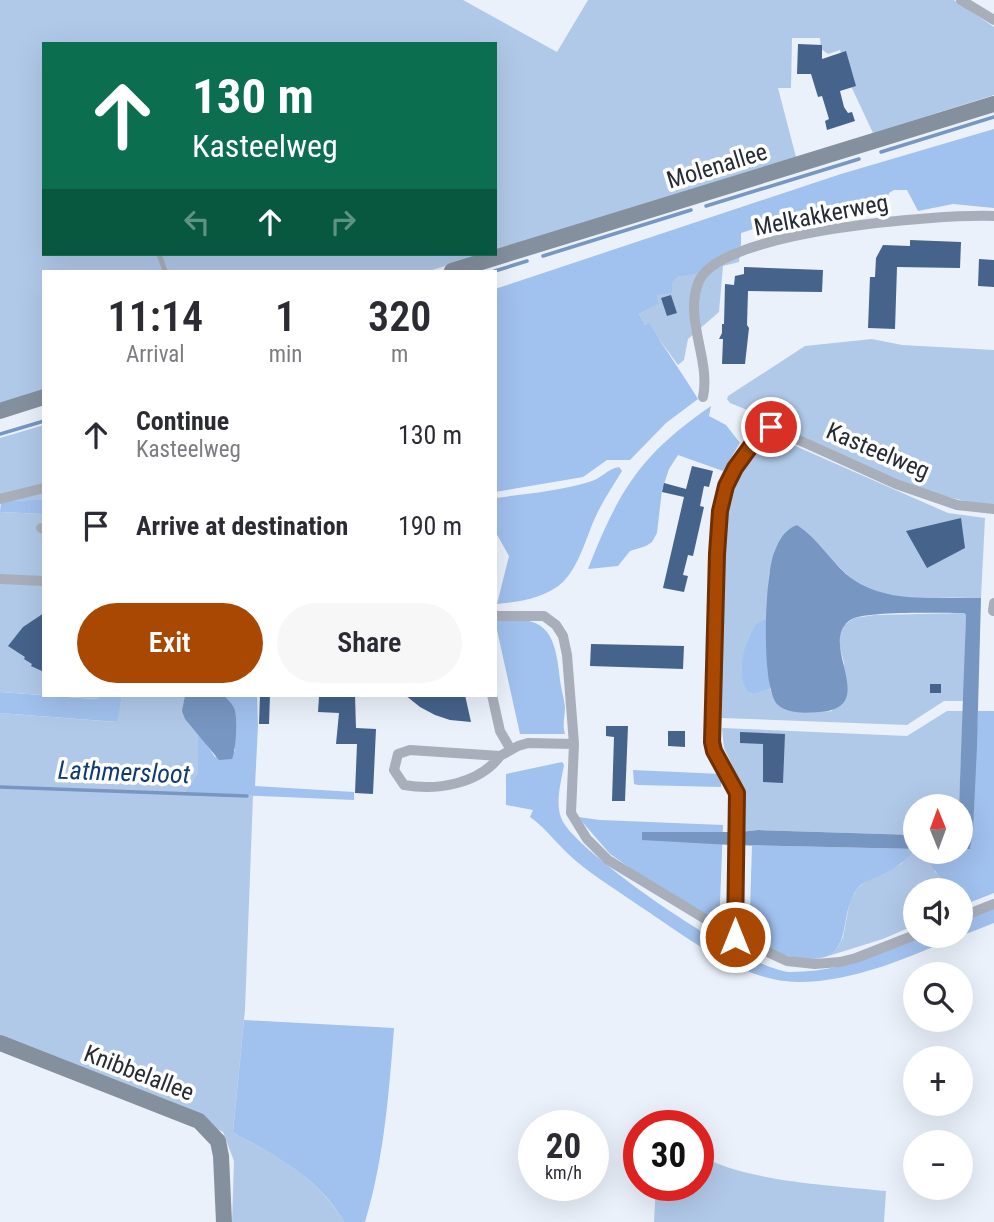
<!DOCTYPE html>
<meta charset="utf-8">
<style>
body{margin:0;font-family:"Roboto Condensed",sans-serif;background:#f7f7f7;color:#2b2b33;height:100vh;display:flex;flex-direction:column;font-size:26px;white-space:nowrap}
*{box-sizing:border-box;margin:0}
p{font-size:23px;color:#7c7c81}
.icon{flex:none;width:38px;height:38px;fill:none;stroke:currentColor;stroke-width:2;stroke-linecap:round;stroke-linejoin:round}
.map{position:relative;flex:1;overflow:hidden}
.panel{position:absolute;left:42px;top:270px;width:455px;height:427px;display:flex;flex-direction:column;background:#fff;border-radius:0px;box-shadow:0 7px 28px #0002}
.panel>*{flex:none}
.hud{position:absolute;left:42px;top:42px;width:455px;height:214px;border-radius:0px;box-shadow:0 7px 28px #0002;background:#0b6e4f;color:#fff;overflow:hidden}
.needle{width:46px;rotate:359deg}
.buttons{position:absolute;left:903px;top:794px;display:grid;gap:14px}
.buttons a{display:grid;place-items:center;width:70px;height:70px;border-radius:50%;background:#fff;box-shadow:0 7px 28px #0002;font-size:35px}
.speed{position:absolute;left:518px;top:1110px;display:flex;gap:14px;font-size:35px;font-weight:700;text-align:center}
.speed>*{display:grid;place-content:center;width:91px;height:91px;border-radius:50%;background:#fff;box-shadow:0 7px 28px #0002;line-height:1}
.speed small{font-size:18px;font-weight:400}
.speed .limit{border:10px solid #d22;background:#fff;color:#111}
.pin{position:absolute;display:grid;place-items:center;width:60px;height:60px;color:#fff;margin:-30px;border:4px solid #fff;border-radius:50%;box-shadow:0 2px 7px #0007}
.me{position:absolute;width:77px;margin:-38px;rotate:0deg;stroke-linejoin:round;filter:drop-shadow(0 0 5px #0008)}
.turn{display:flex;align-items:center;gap:24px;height:147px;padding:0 35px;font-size:32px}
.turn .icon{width:91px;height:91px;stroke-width:2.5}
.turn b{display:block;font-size:49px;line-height:60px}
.lanes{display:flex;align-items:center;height:66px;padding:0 35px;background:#0003;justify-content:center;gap:35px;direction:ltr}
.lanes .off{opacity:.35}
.eta{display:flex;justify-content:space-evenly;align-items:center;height:119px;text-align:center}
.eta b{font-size:42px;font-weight:600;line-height:49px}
.cta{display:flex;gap:14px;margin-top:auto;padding:14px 35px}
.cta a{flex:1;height:80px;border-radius:42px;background:#a94802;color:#fff;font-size:28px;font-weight:600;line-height:80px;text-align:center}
.cta a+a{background:#f7f7f7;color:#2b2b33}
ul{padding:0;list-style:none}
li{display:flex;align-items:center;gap:21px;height:91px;padding:0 35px}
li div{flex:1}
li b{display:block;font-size:26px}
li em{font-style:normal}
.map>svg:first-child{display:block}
.green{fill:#b1c9e9}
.forest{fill:#a1c1ee}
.water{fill:#7796c1}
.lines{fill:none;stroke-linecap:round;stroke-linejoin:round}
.stream{stroke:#7796c1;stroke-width:3.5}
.building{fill:#46638b}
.lane{stroke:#a8afba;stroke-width:5}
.street{stroke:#a8afba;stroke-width:10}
.secondary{stroke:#85909f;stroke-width:16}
.route-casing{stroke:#6e2f01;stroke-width:18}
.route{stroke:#a94802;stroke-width:12}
.labels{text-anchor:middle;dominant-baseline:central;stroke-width:7;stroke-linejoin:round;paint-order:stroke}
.street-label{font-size:24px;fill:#262c36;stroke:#fff}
.water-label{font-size:26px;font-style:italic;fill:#113b70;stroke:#fff}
</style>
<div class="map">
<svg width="994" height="1222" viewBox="0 0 994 1222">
<rect width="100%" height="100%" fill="#eaf1fa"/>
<!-- green -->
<path class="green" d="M0,0H463L557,52L588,0H954L994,27V95L873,133L850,84L840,50L828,54L821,49L820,38H792L791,88H778L796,157L495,250V44H44V254H484L429,271H44V390L0,403Z
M741,245L739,262L723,266L719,312L688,339L684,360L678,365L648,324L645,325L639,314L657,304V295L678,277L698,272L711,262Z
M872,339L902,345L994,350V506C919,497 850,458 782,427L772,420L730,403L727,399L728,396L805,346Z
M44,425V500L0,501V438Z
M768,434L948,513L985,518L981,598C948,596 906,602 875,592C860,587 846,574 835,563L769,572L767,618C737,634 744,667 751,694L770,689C778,716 809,713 832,711L844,663L840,647V632L844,625L854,618L875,615L964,613L966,615L964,701H944L907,725L721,718L722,529L734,479L742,463Z
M0,512L44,514V695H100L98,699L0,692Z
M122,695H185C181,713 186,719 198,732V773L186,793L253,796L245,1010L233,1132C241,1138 249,1141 258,1146C291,1164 325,1188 344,1222H232L234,1161L223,1132L189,1115L0,1040V713L116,722Z
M947,711H963L959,807H915V835L758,830L740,832L742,785L724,748L722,728L907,736Z
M915,849V852H932L930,855L935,872L945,878L954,891H915V925L883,939L822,958L838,947L843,937L850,900L858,888L866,881L901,864Z
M698,1154C744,1182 832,1185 886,1191L884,1222H654L656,1185H698Z"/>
<!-- forest -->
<path class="forest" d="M994,129V208L953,204L918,211L907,190H894L889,193L886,205L870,211L858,204H852L816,218L812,210L741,233V245L711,262L698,273L678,277L672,283V293L657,295L658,304L639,314L645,325L649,323C665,349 682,373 698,399L666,423L630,460H607L583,477L495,492V289L841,174Z
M711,406L709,416L726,425L740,443L723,471L678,455L669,469L662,490L657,533L652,542L646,546L630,551L618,566L588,569C619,490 640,455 711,406Z
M619,467L622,471C613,486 602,502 595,518C586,538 579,566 563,582C546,598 519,602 497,604L509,556L495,531V498C526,494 559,491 589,482C601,479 607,469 619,467Z
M33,500H44V514L0,512L1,501Z
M767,618L770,689L752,694C734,684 743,644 753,629C756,624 761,621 767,618Z
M495,621C548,614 555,633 560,680C561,689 564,698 565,707C565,717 562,725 565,734H520Z
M0,692L94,699H98L100,695H122L117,722L0,713Z
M224,695H257L258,725L255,786L354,792V800L185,793L198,773V732L215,757L235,751L230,702Z
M978,711H994V893L966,904L961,891H954C946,879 932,873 929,859L932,852H961V850L970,849Z
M562,762L564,765C561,783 554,805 563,822C585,859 748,971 791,972C825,972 857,963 889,950C900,946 912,939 923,936C934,934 949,936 960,936C908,957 855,982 798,982C740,981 687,937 641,907C620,892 596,878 576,861C560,848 547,829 530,817L533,810L506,805V774Z
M633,770L721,774V787L638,785L634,784Z
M578,817L600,820L723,825L719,929L610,854Z
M740,845L915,849C906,861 895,869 881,875C873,879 864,881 858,888C847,901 847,918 843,934C833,978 776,953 749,942L752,846Z
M994,908V923L961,936V921Z
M244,1020L394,1028C389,1093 384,1159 365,1222H344C326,1188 290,1164 258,1146C249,1141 241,1138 233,1132Z"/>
<!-- water -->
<path class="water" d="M797,525C817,538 829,559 846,574C884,606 936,596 981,598L977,746L973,831L970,849L961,850L959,807L966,615L964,613C943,613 867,611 852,619C814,640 883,708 819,712C805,713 788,714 778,705C760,689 765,575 774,553C779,540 784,530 797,525Z
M185,695H224C227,699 232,703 234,708C238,716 236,751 232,759L219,760L185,719L182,711Z
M758,830L915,835V849L740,845V832Z
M642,832H731V845L642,840Z"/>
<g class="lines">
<!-- stream -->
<path class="stream" d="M881,152L994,117
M706,206L859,159
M543,256L691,210
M495,271L527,261
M0,434L44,421
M0,787L247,796"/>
</g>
<!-- building -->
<path class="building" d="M798,44L822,45V59L846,51L856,86L840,91L844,107L848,113L852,112L855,121L827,130L825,121L829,119L822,96L818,97L811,74H797Z
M910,240L961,242L960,268L897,267L895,329L868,328L870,277H875L876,258L883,245L910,246Z
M979,259L994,260V287L978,286Z
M744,267L823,270L822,292L748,291L747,325L749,328L745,364H722L723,339H719L722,333V324H724L725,284L734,285L735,276L744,274Z
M671,295L677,313L667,316L661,298Z
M692,466L713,471L709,487L704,486L700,506L704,507L693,556L688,555L683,575L688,576L684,592L663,588L684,497L662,492L664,483L686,489Z
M961,518L965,548L927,568L906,531Z
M44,613V672L31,666L32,664L24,659L25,657L8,646L23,627Z
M591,644L684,646L683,669L590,666Z
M930,684H941V693H930Z
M260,695H270L269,724H259Z
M322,695H355L356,728L376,729L373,794L355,793L357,744H336L339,713L318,712L319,697H322Z
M405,695H465L471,722L450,720L435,715L420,707Z
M606,726H628L625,801H612L614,737L606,736Z
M668,731H685V747L668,746Z
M740,732L785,734L783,783L763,782V744L740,743Z"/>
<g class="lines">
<!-- lane -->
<path class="lane" d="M159,254L165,271"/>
<!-- street -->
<path class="street" d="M961,0L994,20
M703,397C711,359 683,318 699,281C722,230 940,214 994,216
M0,499L44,488
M41,528L44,529
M0,579L44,581
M993,611L994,603
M495,616H544L556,625L563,636L567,655L574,744L571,813L587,839L608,860L735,937L787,961L815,964L840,962L856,958L915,935
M492,695L500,731L511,750
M500,756C479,784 437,791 404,785L394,770L398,754L410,750L500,756L518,746L528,743L574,744
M961,917L994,904
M735,937L737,793L714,751L712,742L716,578L720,511L726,486L735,468L751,446L770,427L896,484L957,505L994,509"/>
<!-- secondary -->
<path class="secondary" d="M452,271L994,104
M0,411L44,397
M0,1043L199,1121L218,1141L221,1156L224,1222"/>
</g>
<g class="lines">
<defs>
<path id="route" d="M735,937L737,793L714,751L712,742L717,554L720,511L726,486L735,468L751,446L771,427"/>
</defs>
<!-- route casing -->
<use href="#route" class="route-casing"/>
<!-- route -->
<use href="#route" class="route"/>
</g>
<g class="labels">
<!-- street labels -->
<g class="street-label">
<text transform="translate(717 166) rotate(-17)">Molenallee</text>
<text transform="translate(821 215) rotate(-11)">Melkakkerweg</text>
<text transform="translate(878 451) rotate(23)">Kasteelweg</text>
<text transform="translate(139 1073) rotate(21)">Knibbelallee</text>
</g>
<!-- water labels -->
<g class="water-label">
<text transform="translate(124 772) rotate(2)">Lathmersloot</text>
</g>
</g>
</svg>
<div class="buttons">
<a><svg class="needle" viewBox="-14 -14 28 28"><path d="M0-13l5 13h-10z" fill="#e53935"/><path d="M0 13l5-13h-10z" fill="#7c7c81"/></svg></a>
<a><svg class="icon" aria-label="sound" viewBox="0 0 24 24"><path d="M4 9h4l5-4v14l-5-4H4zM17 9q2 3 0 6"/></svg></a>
<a><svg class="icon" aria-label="search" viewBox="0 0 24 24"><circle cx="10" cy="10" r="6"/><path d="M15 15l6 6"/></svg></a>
<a>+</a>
<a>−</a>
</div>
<div class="speed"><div>20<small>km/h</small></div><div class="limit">30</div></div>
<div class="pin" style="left:771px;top:427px;background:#d93025"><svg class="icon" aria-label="arrive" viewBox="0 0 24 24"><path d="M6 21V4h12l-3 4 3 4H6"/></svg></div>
<svg class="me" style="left:735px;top:937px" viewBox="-20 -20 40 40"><circle r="17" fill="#a94802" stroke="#fff" stroke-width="3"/><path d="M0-11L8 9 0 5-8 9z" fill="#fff"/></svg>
<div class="hud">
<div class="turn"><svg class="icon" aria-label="ahead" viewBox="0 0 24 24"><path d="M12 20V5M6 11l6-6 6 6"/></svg><div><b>130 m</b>Kasteelweg</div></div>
<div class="lanes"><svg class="icon off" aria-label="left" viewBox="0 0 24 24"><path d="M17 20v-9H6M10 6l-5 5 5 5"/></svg><svg class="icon" aria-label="ahead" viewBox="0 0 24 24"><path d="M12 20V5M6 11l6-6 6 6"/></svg><svg class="icon off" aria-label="right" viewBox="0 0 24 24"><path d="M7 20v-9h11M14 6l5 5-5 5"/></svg></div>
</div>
<section class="panel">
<div class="eta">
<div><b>11:14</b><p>Arrival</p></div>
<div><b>1</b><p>min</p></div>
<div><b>320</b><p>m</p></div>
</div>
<ul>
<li><svg class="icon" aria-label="ahead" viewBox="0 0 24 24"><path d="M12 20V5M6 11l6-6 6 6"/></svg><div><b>Continue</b><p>Kasteelweg</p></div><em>130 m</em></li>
<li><svg class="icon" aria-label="arrive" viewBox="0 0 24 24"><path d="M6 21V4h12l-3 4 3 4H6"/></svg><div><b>Arrive at destination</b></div><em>190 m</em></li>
</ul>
<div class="cta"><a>Exit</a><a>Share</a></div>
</section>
</div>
